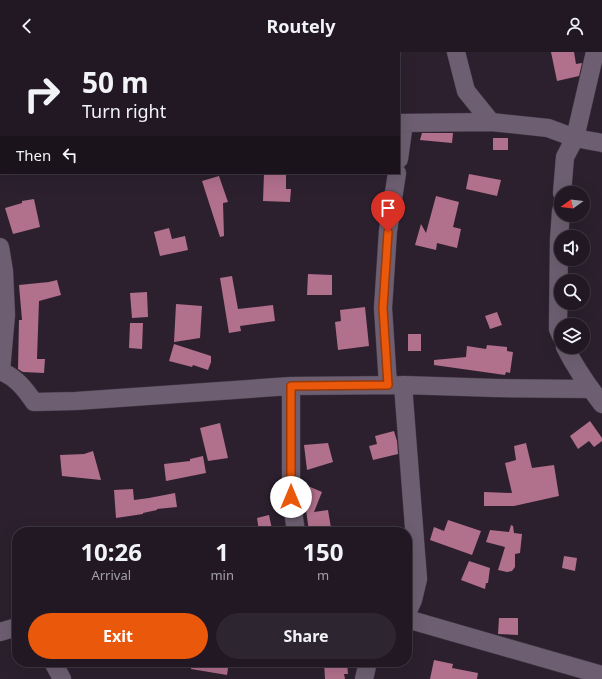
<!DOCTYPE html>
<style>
body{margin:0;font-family:"Noto Sans",sans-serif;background:#2d2530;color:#f1f3f6;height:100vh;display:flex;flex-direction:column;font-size:15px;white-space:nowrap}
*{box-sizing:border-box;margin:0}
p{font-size:13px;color:#a2a0a6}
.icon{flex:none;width:22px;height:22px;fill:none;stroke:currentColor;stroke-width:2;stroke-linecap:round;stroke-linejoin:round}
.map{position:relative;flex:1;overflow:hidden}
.details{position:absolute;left:12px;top:475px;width:400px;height:140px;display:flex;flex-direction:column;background:#211823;border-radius:16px;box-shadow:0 4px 16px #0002,0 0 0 1px #3e3741}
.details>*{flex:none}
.banner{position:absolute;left:0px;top:0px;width:400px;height:122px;box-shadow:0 4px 16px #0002,0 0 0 1px #3e3741;background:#211823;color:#f1f3f6;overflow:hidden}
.needle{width:26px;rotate:255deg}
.tools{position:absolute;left:554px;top:134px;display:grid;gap:8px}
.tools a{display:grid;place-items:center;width:36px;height:36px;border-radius:50%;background:#211823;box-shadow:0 4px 16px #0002,0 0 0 1px #3e3741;font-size:20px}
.pin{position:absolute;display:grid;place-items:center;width:34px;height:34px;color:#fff;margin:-41px -17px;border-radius:50% 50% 50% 0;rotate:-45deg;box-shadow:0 0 4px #0007}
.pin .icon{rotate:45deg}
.me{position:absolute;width:44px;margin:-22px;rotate:0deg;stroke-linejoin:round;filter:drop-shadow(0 0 3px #0008)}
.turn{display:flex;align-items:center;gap:14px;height:84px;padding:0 16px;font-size:18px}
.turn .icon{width:52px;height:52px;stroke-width:2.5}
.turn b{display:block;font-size:28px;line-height:34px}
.then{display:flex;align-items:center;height:38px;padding:0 16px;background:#0003;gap:8px;font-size:15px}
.eta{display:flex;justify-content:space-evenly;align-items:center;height:68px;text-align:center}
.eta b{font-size:24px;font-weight:700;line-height:28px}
.button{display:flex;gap:8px;margin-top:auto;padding:8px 16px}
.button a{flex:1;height:46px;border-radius:24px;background:#ea580c;color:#fff;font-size:16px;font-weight:700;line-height:46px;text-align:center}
.button a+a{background:#2d2530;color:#f1f3f6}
header{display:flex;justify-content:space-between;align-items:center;height:52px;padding:0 16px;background:#211823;font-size:18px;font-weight:700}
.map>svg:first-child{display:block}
.building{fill:#b1708c}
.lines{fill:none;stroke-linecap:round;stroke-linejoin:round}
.street-casing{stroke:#463c49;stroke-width:19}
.street{stroke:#6d5f71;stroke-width:18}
.route-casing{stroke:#983908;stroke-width:10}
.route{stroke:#ea580c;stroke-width:7}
</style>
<header><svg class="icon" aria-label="back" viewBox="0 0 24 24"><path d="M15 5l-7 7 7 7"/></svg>Routely<svg class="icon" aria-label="person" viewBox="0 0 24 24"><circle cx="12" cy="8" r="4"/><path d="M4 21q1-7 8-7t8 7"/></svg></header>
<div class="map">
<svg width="602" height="627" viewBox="0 0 602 627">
<rect width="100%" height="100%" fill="#2c202f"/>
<!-- building -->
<path class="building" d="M551,0H574L576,12L582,11L579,24L557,29Z
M422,81H453L452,91L420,88Z
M493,86H508V98H493Z
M264,121H286V137H291L290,150L263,149Z
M469,122L501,128L497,144L466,137Z
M219,124L228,150L223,151L224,184L220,185L202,129Z
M436,144L459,150L453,175L461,177L457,196L437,191L436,198L415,193L421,172L426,181Z
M34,147L40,175L13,182L5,156L22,151V149Z
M169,176L172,187L185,184L188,198L160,204L154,180Z
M308,222L332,223V243H307Z
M232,224L238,257L273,253L275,269L240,274L241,279L229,281L220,226Z
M57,228L61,243L39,249L37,307H45L44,321L23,320L18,317L19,268H22L19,233L49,230Z
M147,240L148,265L132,266L130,241Z
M176,252L202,254L200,286L174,290Z
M365,255L369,294L338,298L335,270L341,269L340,258Z
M497,260L502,273L490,277L485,264Z
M130,271H143L142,297L129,296Z
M408,282H421V299H408Z
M174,292L211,304V310L208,318L193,313L192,315L169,309Z
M487,293L507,295V299L513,300L510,321L506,320L505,323L434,313V308L466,305L467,294L486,297Z
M590,369L602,386V389L594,395L589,389L578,397L570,384Z
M220,371L228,406L208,409L200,376Z
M394,379L397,389L398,402L373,408L369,394L377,392L375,384Z
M328,391L333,410L307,418L304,393Z
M526,391L532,416L554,413L559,444L514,454H484V440L512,441L505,411L516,408L514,394Z
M93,399L101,428L62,424L60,403L84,402Z
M203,404L206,421L166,429L164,412L190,409V407Z
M308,434L322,440L314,460L328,458L331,476L309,479L304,444Z
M133,437L134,448L149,446L175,441L177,455L157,457V458L143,461V462L116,466L114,438Z
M269,463L272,477L259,479L257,466Z
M448,468L481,479L472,503L430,488L434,475L444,479Z
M511,473L513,474L514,481L522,482L520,501L515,502V515L512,519L507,520L498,518L505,495L486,490L490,478L509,480Z
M564,504L577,506L575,519L562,516Z
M469,509L490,516L488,531H486L485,537L461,528Z
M499,566H518V583L498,582Z
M434,608L453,612L452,616L478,621L477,627H430Z
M192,610H229L227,623L191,617Z
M324,610H347L348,622H344L345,627H325Z"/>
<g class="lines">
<defs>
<path id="street" d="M52,0V1
M273,0V1
M456,0L466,39L491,70L548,76L575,86L565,105L562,141
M595,0L575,86L602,91
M399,71L491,70
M399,107L404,71
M0,111H1
M561,159L559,188L558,277L561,284
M0,195L4,219L6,263L1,319
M565,295C575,315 588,334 602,352
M0,319C15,324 25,337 34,350L76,349L291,334
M388,333L383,256L388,179L397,121
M403,333L418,527L413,548L407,561
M296,480L291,445V334L403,333L496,336L590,337
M407,567L602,623
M0,580L17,575
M53,610L62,627
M364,627L368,610"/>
</defs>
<!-- street casing -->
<use href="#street" class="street-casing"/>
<!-- street -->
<use href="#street" class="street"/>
</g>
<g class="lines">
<defs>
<path id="route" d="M291,445V334L388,333L383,256L388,180"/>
</defs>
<!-- route casing -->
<use href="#route" class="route-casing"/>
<!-- route -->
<use href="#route" class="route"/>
</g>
</svg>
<div class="tools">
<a><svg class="needle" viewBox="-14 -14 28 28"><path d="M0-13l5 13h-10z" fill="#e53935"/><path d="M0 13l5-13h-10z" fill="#a2a0a6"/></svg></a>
<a><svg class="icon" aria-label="sound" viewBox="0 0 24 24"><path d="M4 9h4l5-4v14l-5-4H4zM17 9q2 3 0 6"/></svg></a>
<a><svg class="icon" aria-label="search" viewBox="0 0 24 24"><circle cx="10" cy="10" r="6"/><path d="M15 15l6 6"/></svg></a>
<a><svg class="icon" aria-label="layers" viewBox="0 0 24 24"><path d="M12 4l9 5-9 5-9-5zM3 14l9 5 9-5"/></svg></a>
</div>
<div class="pin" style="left:388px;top:180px;background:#d93025"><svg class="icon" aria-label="arrive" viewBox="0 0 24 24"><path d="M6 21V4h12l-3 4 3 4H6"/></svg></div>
<svg class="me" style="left:291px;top:445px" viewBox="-20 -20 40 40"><circle r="19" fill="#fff"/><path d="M0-13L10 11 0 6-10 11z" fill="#ea580c"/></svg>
<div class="banner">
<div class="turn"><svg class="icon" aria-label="right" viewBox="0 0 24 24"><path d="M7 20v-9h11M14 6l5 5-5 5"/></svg><div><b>50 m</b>Turn right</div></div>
<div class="then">Then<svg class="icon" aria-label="left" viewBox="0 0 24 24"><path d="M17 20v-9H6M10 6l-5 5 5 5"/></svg></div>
</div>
<section class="details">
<div class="eta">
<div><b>10:26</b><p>Arrival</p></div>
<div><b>1</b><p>min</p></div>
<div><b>150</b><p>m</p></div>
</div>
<div class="button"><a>Exit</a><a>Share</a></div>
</section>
</div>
